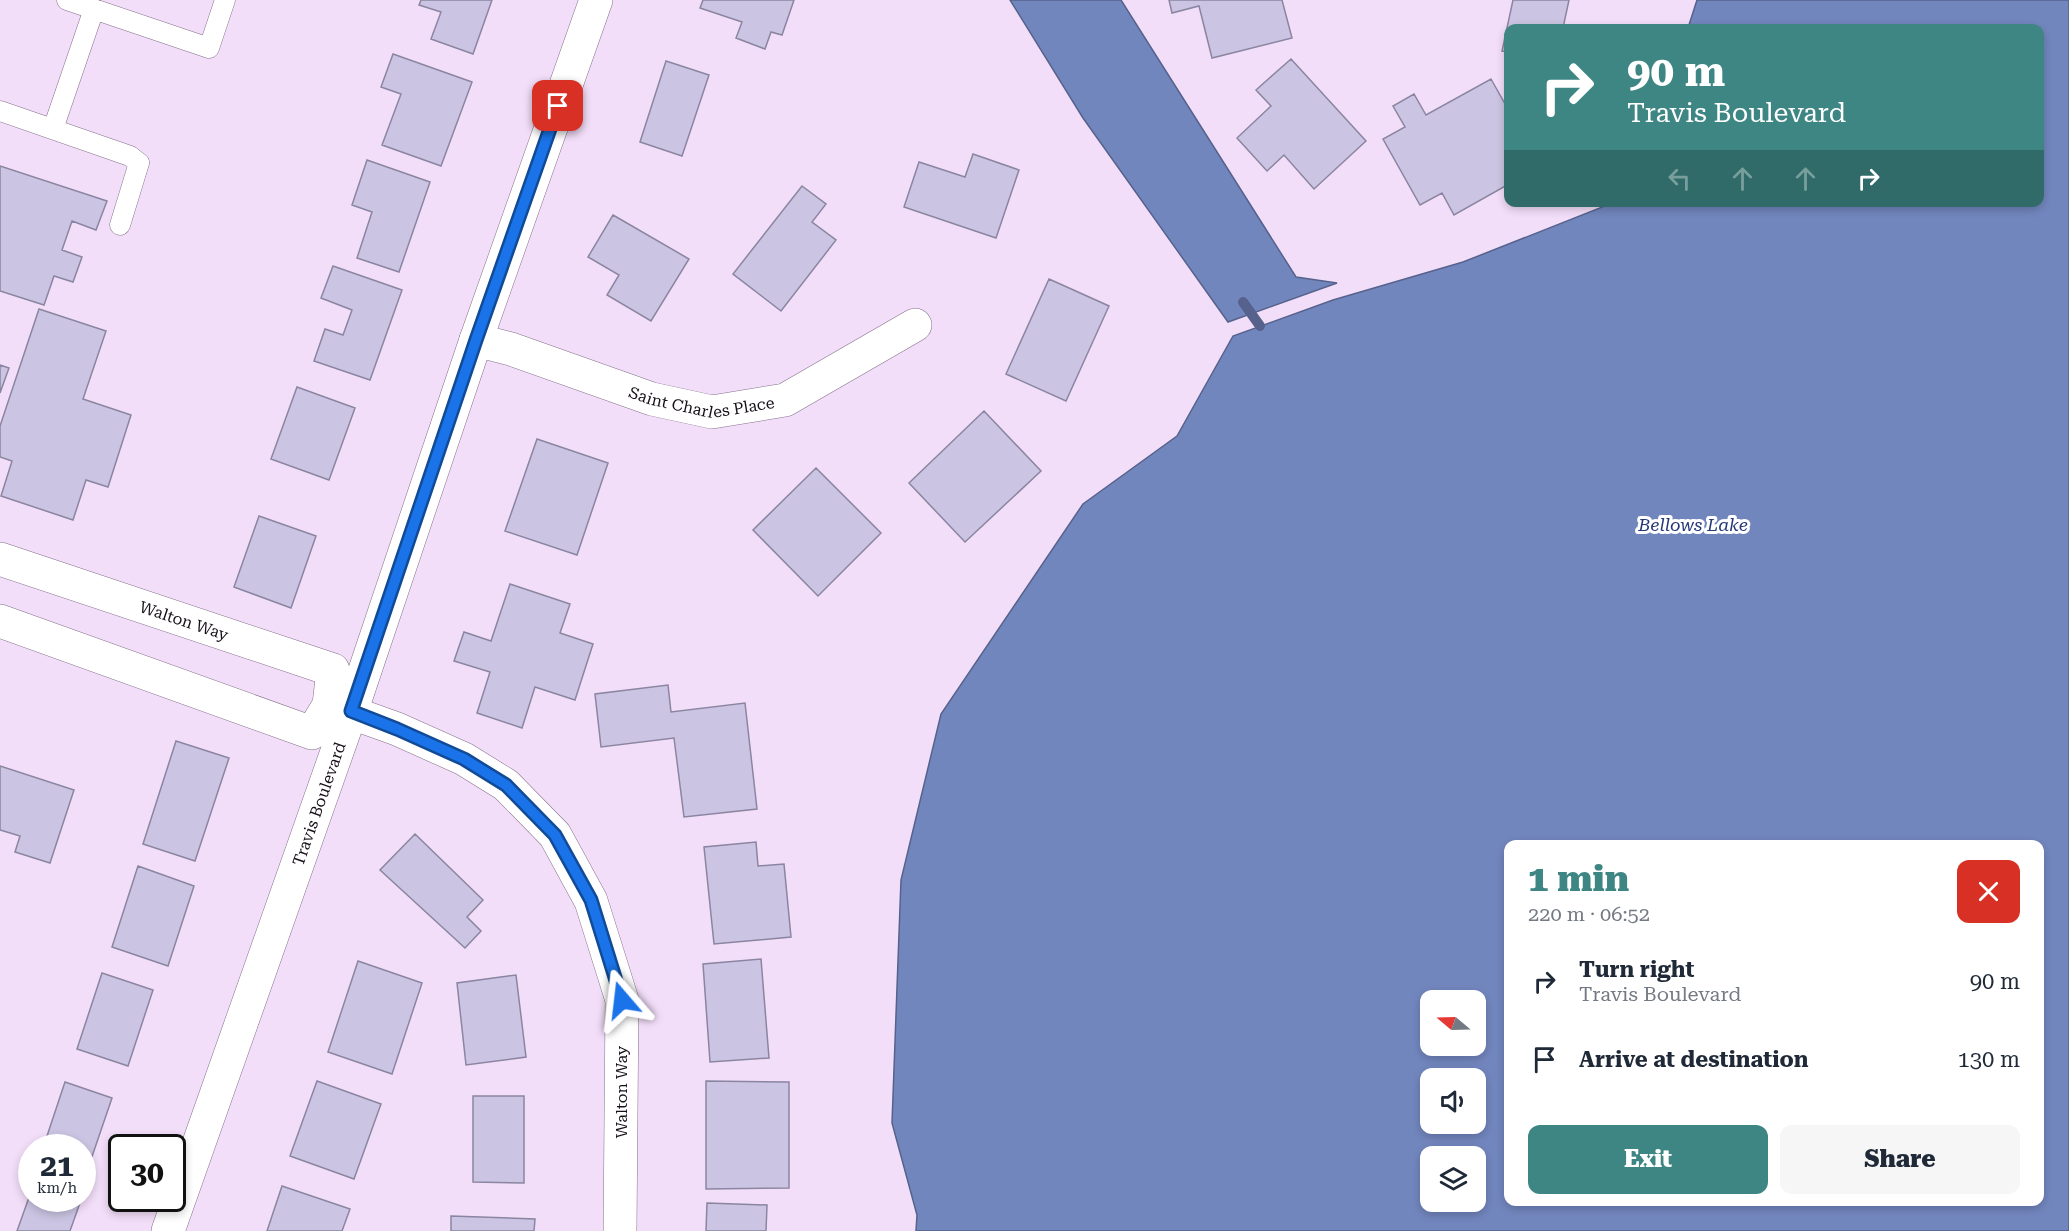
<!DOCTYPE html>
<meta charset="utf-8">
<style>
body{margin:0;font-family:"Roboto Serif",serif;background:#f6f6f7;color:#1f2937;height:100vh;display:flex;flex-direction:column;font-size:22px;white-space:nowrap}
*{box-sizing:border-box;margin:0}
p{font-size:20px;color:#747a83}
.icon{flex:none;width:33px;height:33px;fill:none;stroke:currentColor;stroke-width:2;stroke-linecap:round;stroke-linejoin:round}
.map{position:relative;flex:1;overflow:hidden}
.sheet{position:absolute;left:1504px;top:840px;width:540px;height:366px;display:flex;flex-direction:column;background:#fff;border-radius:12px;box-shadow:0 3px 9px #0003}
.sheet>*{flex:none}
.banner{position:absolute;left:1504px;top:24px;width:540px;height:183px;border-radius:12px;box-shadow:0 3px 9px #0003;background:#3e8684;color:#fff;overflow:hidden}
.needle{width:39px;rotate:289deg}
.fabs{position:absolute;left:1420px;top:990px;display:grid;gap:12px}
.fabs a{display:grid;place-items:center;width:66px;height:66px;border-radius:12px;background:#fff;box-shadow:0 3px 9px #0003;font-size:30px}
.speed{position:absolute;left:18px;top:1134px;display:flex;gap:12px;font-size:30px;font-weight:700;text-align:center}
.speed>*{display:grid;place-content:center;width:78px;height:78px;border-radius:50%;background:#fff;box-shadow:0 3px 9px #0003;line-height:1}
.speed small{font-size:15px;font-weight:400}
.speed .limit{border:3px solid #111;border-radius:9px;background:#fff;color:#111}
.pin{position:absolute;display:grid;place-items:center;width:51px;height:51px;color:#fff;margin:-26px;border-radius:12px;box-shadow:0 3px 9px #0006}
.me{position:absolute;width:66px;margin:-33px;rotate:343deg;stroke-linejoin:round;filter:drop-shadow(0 0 4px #0008)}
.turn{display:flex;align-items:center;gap:21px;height:126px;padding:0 24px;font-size:27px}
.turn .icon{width:78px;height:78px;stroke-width:2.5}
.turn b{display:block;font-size:42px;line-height:51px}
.lanes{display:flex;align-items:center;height:57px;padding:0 24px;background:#0003;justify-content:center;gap:30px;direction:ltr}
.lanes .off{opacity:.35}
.round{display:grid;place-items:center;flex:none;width:63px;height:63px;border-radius:12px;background:#f6f6f7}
.overview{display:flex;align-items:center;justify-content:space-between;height:102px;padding:0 24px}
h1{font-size:36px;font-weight:800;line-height:45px;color:#3e8684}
.cta{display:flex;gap:12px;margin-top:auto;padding:12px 24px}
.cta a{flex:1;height:69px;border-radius:12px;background:#3e8684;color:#fff;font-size:24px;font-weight:800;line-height:69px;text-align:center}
.cta a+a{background:#f6f6f7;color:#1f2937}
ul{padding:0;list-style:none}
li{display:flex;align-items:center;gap:18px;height:78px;padding:0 24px}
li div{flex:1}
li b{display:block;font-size:22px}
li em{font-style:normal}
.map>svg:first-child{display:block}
.water{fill:#7286be;stroke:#56628c;stroke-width:1.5;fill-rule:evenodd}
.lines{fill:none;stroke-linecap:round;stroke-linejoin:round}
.stream{stroke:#56628c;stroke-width:10}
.building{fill:#cbc5e3;stroke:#8a85a0;stroke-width:1.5}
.service-casing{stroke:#847289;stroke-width:21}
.minor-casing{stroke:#847289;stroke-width:34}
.service{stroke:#fff;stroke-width:20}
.minor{stroke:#fff;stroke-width:33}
.route-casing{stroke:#114b97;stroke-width:15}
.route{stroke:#1a73e8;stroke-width:10}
.labels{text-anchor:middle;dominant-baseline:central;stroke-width:6;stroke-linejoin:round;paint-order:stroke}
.street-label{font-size:16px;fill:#160f18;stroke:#fff}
.water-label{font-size:18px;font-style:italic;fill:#24377a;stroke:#fff}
</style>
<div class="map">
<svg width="2069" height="1231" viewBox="0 0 2069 1231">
<rect width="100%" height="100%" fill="#f3def9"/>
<!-- water -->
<path class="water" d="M1010,0H1121L1296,277L1337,283L1228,322L1083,118Z
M1697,0H2069V1231H916L917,1215L892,1123L901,880L941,714L1083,504L1177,436L1233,336L1333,300L1463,262L1605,206L1607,203L2040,202V28H1688ZM1509,844H2040V1202H1509ZM1431,1000H1476V1046H1431ZM1431,1078H1476V1124H1431ZM1431,1156H1476V1202H1431Z"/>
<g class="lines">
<!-- stream -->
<path class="stream" d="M1243,302L1260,326"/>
</g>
<!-- building -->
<path class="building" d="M421,0H492L473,54L431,39L441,12L419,5Z
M703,0H794L782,35L771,32L765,49L736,38L742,22L700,8Z
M1169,0H1282L1292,38L1212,58L1199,6L1172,13Z
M1513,0H1569L1563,28H1509V52L1502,51Z
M393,54L472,82L441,166L382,145L401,94L381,87Z
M1291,59L1366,141L1314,189L1284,155L1267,171L1237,138L1271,106L1256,90Z
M666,61L709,75L682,156L640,142Z
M1491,79L1509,111V155L1506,157L1509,161V184L1454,215L1442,193L1420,205L1383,139L1405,127L1393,106L1414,94L1426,115Z
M973,154L1019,170L996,238L904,207L919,162L965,177Z
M367,160L430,182L399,272L357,258L372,212L352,205Z
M0,166L107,201L96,230L72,221L62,250L82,257L73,282L54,276L44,305L0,291Z
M802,186L826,204L812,222L836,240L781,311L733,274Z
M613,215L689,259L651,321L607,295L619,275L588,257Z
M333,266L402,290L370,380L314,361L325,329L343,335L352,310L321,298Z
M1049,279L1109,306L1066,401L1006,374Z
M39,309L106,331L83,399L131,415L108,487L86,480L73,520L1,496L12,461L0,457V426Z
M0,365L9,368L0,393Z
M297,387L355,408L329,480L271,459Z
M984,411L1041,471L965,542L909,483Z
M537,439L608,463L577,555L505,531Z
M816,468L881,533L818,596L753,530Z
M259,516L316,536L291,608L234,587Z
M510,584L570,604L560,633L593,644L575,700L535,687L522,728L477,713L490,672L454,661L464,632L491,641Z
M668,685L671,712L745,703L757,809L684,817L674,738L601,747L595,694Z
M176,741L229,758L195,861L143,844Z
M0,766L74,790L50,863L15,852L20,836L0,830Z
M415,834L483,900L467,917L481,931L465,948L380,870Z
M756,842L758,866L784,864L791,937L714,944L704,847Z
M138,866L194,886L168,966L112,947Z
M761,959L769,1058L710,1062L703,964Z
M358,961L422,983L392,1074L328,1052Z
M102,973L153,990L128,1066L77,1049Z
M516,975L526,1057L466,1065L457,983Z
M317,1081L381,1104L354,1179L290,1156Z
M706,1081L789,1082V1188L706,1189Z
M65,1082L112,1098L85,1177L82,1176V1148H43Z
M473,1096H524V1183L473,1182Z
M282,1186L350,1209L342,1231H267Z
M32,1189V1198L81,1200L70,1231H17Z
M707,1203L767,1205L766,1231H706Z
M451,1216L535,1219L534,1231H451Z"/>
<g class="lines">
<defs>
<path id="service" d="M67,0L209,48L225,0
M0,111L130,156L139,163L120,225
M53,129L94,9"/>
<g id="minor">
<path id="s1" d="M476,340L511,349L652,399L712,412L785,400L915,325"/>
<path id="s2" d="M0,559L333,670L329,705L312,733L0,621"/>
<path d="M330,705L397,729L464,759L506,785L555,835L591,901L622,1000L620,1231"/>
<path id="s3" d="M168,1231L351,712L476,340L596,0"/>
</g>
</defs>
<!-- service casing -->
<use href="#service" class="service-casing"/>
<!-- minor casing -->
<use href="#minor" class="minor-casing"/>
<!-- service -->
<use href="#service" class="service"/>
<!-- minor -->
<use href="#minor" class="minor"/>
</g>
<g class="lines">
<defs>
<path id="route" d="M558,106L476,340L351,711L397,729L464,759L506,785L555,835L591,900L622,1000"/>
</defs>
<!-- route casing -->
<use href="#route" class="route-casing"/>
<!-- route -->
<use href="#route" class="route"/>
</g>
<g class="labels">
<!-- street labels -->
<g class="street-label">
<text stroke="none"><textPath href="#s1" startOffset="236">Saint Charles Place</textPath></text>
<text stroke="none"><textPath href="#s2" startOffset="194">Walton Way</textPath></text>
<text stroke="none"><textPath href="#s3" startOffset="453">Travis Boulevard</textPath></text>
<text transform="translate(621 1092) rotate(-90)">Walton Way</text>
</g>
<!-- water labels -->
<g class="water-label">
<text x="1693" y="524">Bellows Lake</text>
</g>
</g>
</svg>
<div class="fabs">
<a><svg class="needle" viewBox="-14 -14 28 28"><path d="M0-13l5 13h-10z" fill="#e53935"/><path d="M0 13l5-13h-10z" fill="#747a83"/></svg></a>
<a><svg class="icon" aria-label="sound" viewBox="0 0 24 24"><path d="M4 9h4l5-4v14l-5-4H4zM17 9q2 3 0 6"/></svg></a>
<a><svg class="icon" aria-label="layers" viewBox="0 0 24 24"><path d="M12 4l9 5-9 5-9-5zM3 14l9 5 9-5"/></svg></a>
</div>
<div class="speed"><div>21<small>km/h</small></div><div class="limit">30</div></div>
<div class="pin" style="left:558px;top:106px;background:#d93025"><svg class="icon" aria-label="arrive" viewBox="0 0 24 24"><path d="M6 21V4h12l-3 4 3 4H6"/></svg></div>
<svg class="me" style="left:622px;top:1000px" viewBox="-20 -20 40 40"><path d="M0-17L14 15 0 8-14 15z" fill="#1a73e8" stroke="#fff" stroke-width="4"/></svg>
<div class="banner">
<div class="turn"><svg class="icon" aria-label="right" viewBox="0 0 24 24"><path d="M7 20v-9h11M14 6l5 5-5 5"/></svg><div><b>90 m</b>Travis Boulevard</div></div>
<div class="lanes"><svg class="icon off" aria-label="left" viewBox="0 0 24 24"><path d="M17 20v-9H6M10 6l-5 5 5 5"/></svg><svg class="icon off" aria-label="ahead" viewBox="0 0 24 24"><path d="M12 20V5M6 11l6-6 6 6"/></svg><svg class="icon off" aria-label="ahead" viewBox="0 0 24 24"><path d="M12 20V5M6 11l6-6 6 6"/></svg><svg class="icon" aria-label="right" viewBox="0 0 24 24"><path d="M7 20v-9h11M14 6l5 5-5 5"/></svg></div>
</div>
<section class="sheet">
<div class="overview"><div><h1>1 min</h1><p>220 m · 06:52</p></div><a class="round" style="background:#d93025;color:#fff"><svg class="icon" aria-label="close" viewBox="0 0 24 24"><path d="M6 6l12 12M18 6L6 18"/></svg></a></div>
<ul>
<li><svg class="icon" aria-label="right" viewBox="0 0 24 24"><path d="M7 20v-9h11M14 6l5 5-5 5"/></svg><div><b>Turn right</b><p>Travis Boulevard</p></div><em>90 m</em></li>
<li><svg class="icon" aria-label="arrive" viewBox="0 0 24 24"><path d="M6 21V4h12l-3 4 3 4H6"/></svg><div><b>Arrive at destination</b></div><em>130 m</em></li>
</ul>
<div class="cta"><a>Exit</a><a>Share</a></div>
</section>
</div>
